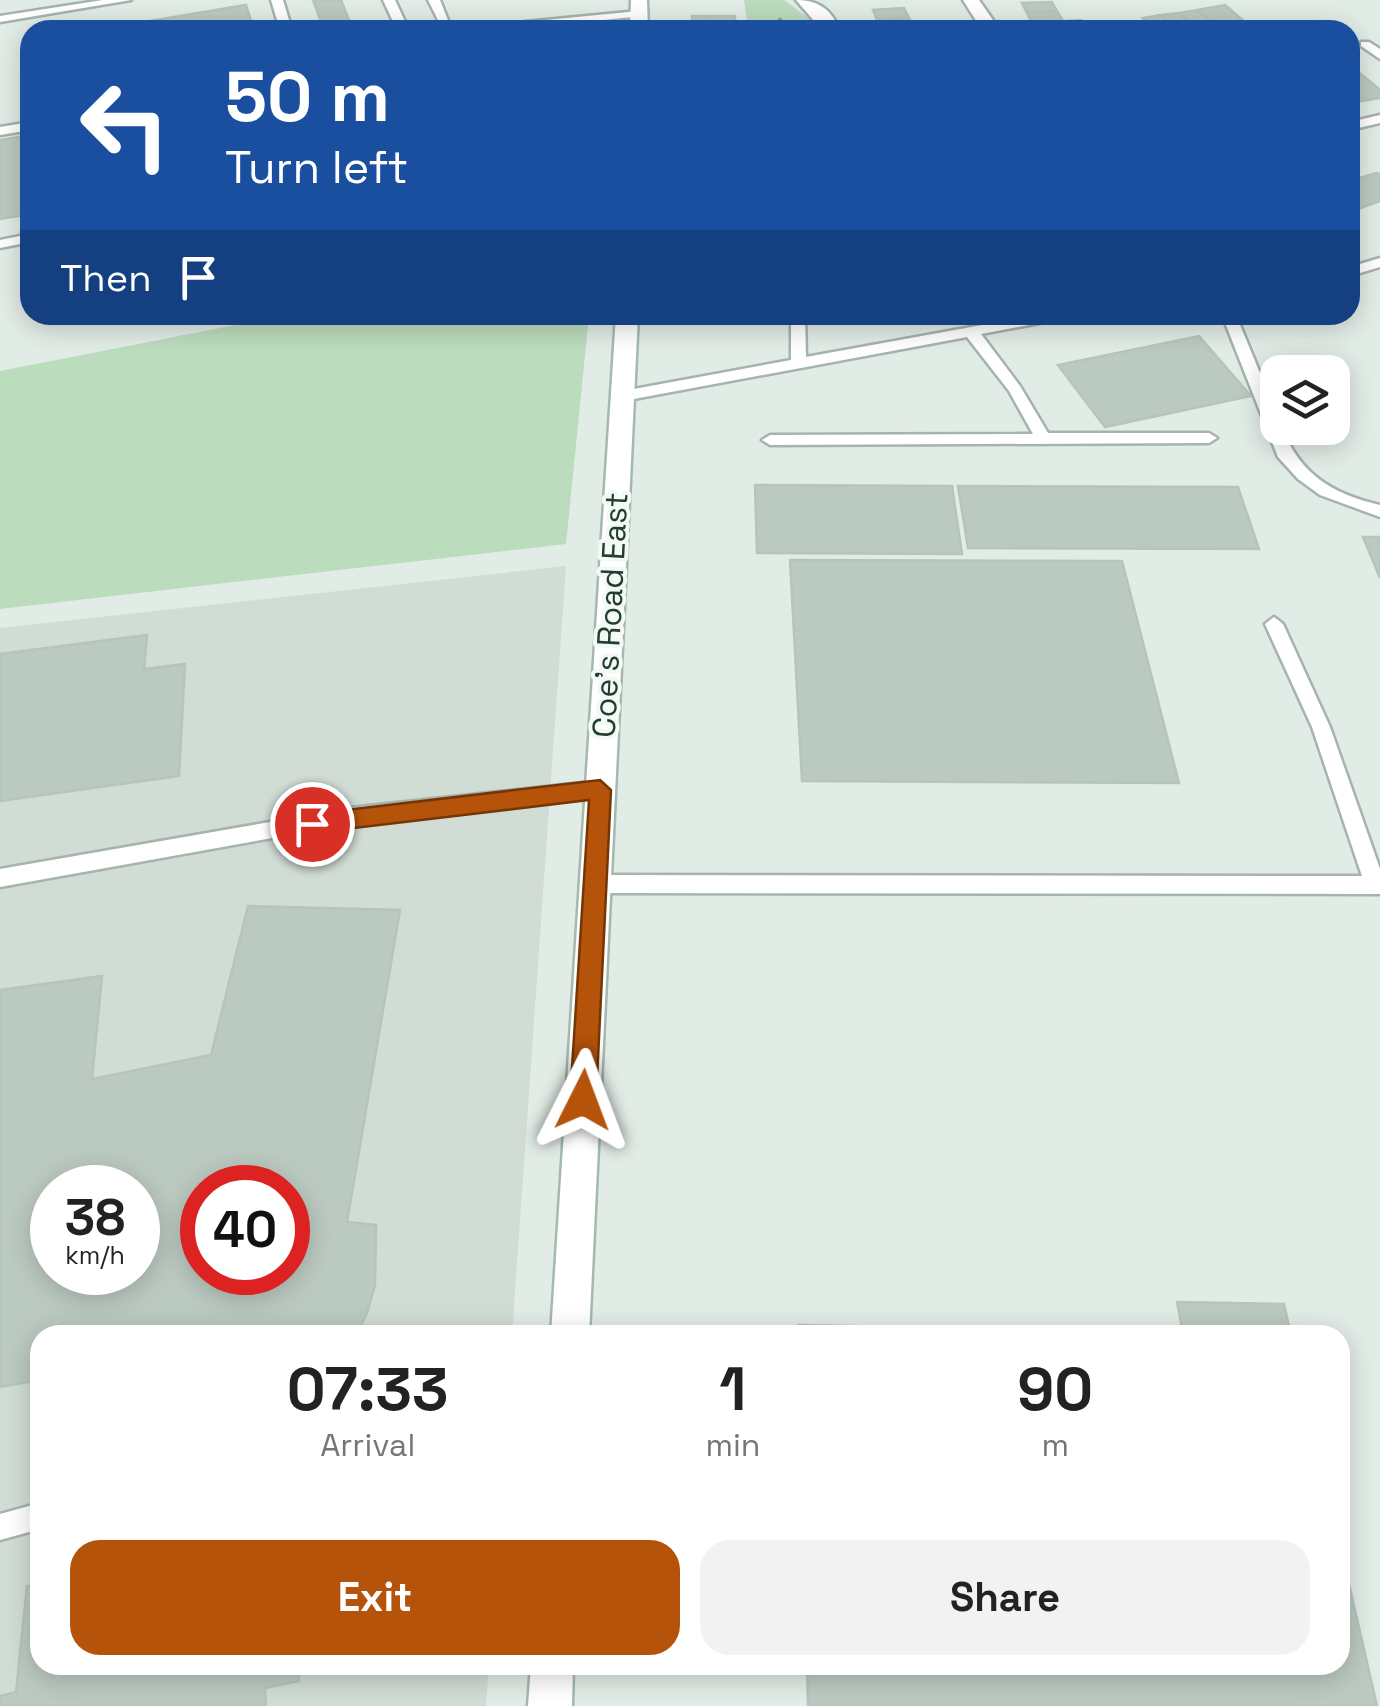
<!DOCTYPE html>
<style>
body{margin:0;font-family:"Space Grotesk",sans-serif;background:#f2f2f2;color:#222;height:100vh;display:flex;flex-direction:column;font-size:38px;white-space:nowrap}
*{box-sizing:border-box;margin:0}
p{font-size:32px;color:#767676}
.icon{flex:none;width:55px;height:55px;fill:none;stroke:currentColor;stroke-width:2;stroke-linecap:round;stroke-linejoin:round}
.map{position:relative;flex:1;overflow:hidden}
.details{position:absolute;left:30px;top:1325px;width:1320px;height:350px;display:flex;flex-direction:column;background:#fff;border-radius:30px;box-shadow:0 5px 25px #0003}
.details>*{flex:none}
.banner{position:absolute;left:20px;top:20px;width:1340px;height:305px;border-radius:30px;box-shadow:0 5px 25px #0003;background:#1a4fa0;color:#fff;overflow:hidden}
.tools{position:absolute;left:1260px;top:355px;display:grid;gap:20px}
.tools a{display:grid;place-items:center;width:90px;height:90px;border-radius:20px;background:#fff;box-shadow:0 5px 25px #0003;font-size:50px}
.speed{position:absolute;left:30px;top:1165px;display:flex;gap:20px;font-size:50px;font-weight:700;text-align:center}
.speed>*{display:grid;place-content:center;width:130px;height:130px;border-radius:50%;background:#fff;box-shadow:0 5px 25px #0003;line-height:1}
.speed small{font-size:25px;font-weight:400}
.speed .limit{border:15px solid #d22;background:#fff;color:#111}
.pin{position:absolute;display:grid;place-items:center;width:85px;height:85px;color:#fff;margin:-42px;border:5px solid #fff;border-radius:50%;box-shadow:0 2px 10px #0007}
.me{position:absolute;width:110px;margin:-55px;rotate:3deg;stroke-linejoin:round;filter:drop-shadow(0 0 8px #0008)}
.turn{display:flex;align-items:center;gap:35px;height:210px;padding:0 40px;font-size:45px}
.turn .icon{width:130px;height:130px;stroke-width:2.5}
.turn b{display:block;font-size:70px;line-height:85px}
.then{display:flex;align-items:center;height:95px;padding:0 40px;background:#0003;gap:20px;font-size:38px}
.eta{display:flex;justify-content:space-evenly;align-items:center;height:170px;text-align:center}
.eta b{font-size:60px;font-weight:700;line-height:70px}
.action{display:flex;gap:20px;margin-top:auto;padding:20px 40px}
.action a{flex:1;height:115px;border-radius:30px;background:#b45309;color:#fff;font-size:40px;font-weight:700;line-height:115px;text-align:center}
.action a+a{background:#f2f2f2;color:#222}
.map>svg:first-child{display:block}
.built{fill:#d1dcd5;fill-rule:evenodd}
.green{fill:#bcdcbe}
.building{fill:#bbcac1;stroke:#b5c5bb;stroke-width:2.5;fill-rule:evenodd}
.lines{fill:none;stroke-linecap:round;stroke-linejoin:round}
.lane-casing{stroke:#a5b4ac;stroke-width:5}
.street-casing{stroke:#a5b4ac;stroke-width:5}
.secondary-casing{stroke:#a4baae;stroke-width:5}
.path{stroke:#84af99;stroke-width:4;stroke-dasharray:4 5;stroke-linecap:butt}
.lane{fill:#fff;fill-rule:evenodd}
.street{fill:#fff;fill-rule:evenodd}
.secondary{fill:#fff;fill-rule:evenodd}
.route{fill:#b45309;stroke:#753606;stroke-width:2.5}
.labels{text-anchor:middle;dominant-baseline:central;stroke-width:8;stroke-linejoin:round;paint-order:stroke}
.street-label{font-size:32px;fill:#233d31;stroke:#f3f9f5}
</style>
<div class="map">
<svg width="1380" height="1706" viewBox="0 0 1380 1706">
<rect width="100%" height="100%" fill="#e2ece6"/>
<!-- built -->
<path class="built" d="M566,566L512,1335H40V1665H489L486,1706H0V628ZM52,1188H138V1272H52ZM202,1188H288V1272H202Z"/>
<!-- green -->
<path class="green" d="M744,0H784L818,25L816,30H748Z
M287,315H589L566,544L0,609V371Z"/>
<!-- building -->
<path class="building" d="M313,0H341L353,30H324Z
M1052,2L1057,11L1027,13L1022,3Z
M246,5L254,30H153L150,21Z
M1225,5L1246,23L1217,28L1197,10Z
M904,8L909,18L877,20L873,10Z
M1197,10L1213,24L1195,27L1179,13Z
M1057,11L1063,21L1032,23L1027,13Z
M1179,13L1195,27L1198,30H1177L1161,15Z
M1161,15L1177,30H1155L1143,18Z
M692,16H710V30H693Z
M710,16H735V30H710Z
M909,18L914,28L882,30L877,20Z
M1081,20L1085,26L1068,30H1036L1032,23Z
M1350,65L1380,90V98L1350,103Z
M30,135V214L0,219V140Z
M1376,173L1380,174V201L1350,212V181Z
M1199,336L1251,396L1105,427L1058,365Z
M755,485L952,486L962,554L757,553Z
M958,486L1238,487L1259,549L968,548Z
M1363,537H1380V578Z
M790,560L1122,561L1179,783L802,781Z
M147,635L144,669L185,664L179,776L0,801V654Z
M248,906L400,910L347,1222L376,1225L375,1285L367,1313L356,1335H40V1380L0,1387V990L102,976L92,1079L211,1055ZM52,1188H138V1272H52ZM202,1188H288V1272H202Z
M1177,1302L1284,1304L1291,1335H798V1325L1183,1333Z
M1340,1545L1377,1706H808L807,1665H1340Z
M40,1584V1665H299V1681L265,1688L266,1706H0V1696L16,1692L27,1586Z"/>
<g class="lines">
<defs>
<path id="lane" d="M103,0H131L0,22V16Z
M271,0H283L292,30H280Z
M383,0H395L409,30H397Z
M428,0H440L451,28L421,30L440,24Z
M639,11L645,14L643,16L525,28L519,25L525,22Z
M1361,42H1369L1380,49V59L1361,46Z
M1380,115V123L1350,130V122Z
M30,122V130L0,135V127Z
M30,234V242L0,248V240Z
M1380,258V267L1350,276V267Z
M791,315H805L806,357L1037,315H1068L1061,319L981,334L1020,386L1048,433H1209L1217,438L1209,443L770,445L762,440L770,435L1033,434L1009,391L967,337L623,401L615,396L623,391L791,360Z
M1222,315H1236L1278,417V428H1282C1300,474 1332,494 1380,505V517L1320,495L1298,479L1278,457Z
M1274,617L1283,624L1330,727L1380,869V894L595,893L588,890L585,884L588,878L595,875L1362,876L1312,727L1265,624Z
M600,781L607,783L610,789L607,795L600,797L350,824L0,887V869L350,808Z
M40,1503V1529L0,1540V1514Z"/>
<path id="street" d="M796,0C818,0 831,9 840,30H822Z
M963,0H979L995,23L992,27H980Z"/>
<path id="secondary" d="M631,0H647L648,30H630Z
M616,315H638L589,1335H551Z
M531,1665H573L572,1706H528Z"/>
</defs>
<!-- lane casing -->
<use href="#lane" class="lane-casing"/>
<!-- street casing -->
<use href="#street" class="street-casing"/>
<!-- secondary casing -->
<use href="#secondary" class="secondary-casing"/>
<!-- path -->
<path class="path" d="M763,30L783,18"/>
<!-- lane -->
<use href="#lane" class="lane"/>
<!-- street -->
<use href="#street" class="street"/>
<!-- secondary -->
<use href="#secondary" class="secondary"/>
</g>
<!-- route -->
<path class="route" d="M600,780L611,790L596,1100L592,1108L583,1112L574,1108L570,1100L589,800L312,833L301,824L312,814Z"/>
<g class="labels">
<!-- street labels -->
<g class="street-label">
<text transform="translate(610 615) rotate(-87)">Coe's Road East</text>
</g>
</g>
</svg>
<div class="tools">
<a><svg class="icon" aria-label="layers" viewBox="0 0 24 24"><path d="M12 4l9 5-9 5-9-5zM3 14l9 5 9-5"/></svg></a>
</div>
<div class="speed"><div>38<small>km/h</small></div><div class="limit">40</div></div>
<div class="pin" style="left:312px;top:824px;background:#d93025"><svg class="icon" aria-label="arrive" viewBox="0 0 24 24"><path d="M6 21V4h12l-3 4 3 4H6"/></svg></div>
<svg class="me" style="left:583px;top:1100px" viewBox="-20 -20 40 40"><path d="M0-17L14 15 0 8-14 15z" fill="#b45309" stroke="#fff" stroke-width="4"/></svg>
<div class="banner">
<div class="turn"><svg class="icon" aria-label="left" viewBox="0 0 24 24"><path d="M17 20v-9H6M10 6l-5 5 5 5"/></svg><div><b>50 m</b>Turn left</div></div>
<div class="then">Then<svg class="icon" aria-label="arrive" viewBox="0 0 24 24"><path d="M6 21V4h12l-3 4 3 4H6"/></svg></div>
</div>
<section class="details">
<div class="eta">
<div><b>07:33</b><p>Arrival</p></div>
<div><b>1</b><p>min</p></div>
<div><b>90</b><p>m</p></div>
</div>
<div class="action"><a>Exit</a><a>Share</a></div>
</section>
</div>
